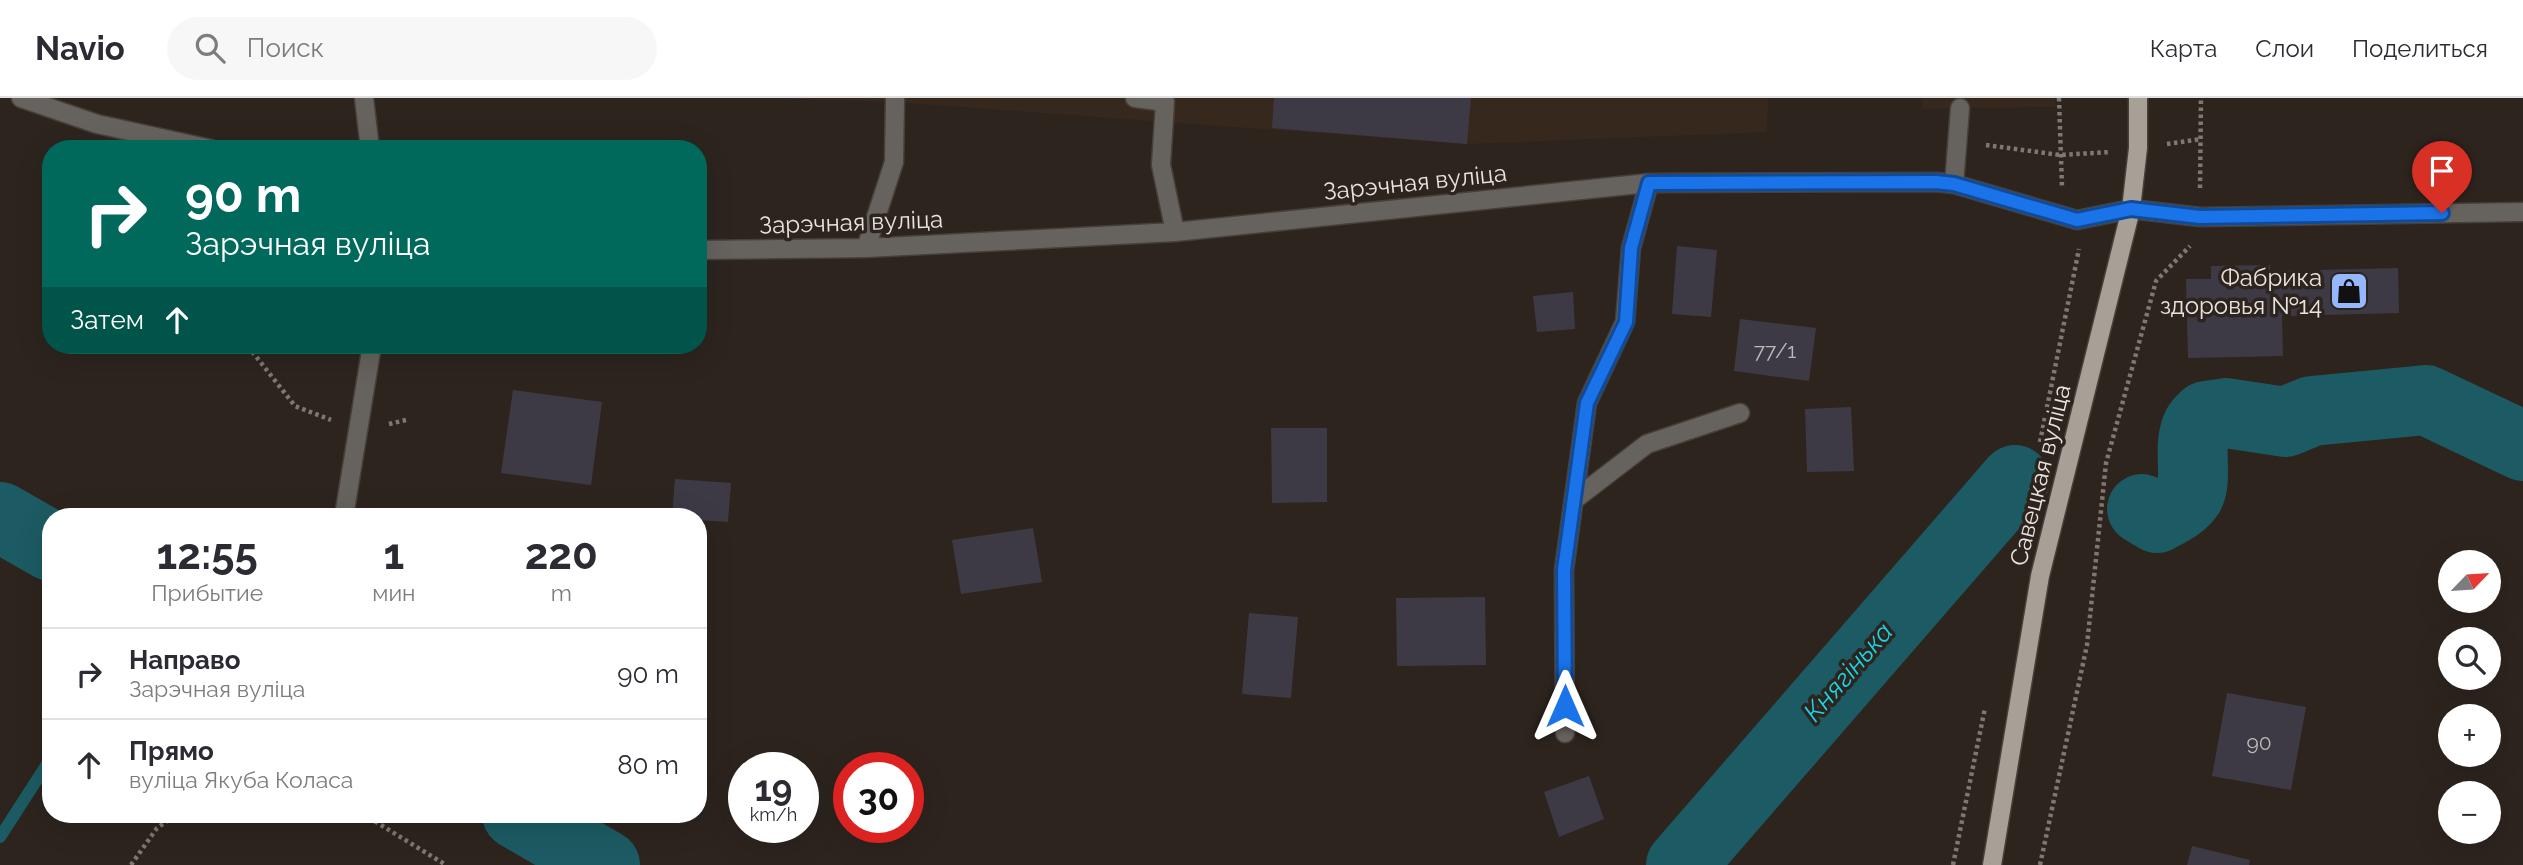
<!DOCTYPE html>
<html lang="ru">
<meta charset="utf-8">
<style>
body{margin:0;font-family:Raleway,sans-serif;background:#f7f7f7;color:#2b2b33;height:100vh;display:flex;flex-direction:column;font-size:26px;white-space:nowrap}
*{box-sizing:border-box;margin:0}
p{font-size:23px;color:#7c7c81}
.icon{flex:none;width:38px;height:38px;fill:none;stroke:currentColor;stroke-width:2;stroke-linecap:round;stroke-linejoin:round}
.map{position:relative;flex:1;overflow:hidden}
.drawer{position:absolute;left:42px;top:410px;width:665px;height:315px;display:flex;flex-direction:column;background:#fff;border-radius:28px;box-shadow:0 7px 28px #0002}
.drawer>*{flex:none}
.top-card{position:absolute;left:42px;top:42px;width:665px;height:214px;border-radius:28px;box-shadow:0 7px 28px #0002;background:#00695c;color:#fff;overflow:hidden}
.needle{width:46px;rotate:65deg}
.tools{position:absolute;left:2438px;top:452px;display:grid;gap:14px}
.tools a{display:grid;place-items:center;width:63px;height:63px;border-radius:50%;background:#fff;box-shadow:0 7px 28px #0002;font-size:35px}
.speed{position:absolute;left:728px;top:654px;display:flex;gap:14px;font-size:35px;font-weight:700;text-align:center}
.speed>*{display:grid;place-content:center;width:91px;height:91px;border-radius:50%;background:#fff;box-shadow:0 7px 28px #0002;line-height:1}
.speed small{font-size:18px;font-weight:400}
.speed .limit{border:10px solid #d22;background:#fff;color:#111}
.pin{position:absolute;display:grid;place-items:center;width:60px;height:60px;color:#fff;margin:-72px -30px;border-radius:50% 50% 50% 0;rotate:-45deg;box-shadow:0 0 7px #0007}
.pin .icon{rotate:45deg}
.me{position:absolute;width:77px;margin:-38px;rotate:0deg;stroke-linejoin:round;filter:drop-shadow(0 0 5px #0008)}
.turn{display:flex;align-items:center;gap:24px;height:147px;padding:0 28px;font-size:32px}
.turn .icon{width:91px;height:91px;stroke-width:2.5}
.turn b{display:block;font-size:49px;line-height:60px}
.then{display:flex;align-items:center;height:66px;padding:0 28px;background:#0003;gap:14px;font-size:26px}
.eta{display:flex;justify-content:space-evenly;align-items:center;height:119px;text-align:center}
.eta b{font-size:42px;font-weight:700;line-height:49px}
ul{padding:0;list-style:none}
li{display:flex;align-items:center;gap:21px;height:91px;padding:0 28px;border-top:2px solid #e1e1e2}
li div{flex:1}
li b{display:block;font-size:26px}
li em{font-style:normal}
header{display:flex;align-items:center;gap:42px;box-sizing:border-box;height:98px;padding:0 35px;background:#fff;border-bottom:2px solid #e1e1e2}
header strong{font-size:33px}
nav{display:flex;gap:38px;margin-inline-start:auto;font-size:24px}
.search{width:490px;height:63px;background:#f7f7f7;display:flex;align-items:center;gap:18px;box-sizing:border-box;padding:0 24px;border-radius:38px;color:#7c7c81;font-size:26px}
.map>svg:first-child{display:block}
.built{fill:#37281e}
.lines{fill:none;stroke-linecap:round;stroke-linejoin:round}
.stream{stroke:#1c5b63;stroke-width:12}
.river{stroke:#1c5b63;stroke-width:70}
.building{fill:#3e3a45}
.minor-casing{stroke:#473f39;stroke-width:21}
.major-casing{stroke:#473f39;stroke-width:21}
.path{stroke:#7f7872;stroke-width:4.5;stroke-dasharray:3.5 3.5;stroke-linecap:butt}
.minor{stroke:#66635e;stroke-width:18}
.major{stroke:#a6a096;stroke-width:18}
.route-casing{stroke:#114b97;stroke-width:18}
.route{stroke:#1a73e8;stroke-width:12}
.labels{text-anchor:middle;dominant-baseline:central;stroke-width:7;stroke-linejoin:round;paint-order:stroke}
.number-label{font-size:21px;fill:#beb9b8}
.street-label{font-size:24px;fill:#e9e3df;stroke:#2d241e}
.poi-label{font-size:24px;fill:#e9e3df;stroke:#2d241e;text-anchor:end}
.water-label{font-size:26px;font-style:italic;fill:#15d6eb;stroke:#2d241e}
</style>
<header>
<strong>Navio</strong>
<div class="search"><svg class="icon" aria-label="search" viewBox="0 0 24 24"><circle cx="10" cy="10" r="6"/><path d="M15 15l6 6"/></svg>Поиск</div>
<nav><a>Карта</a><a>Слои</a><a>Поделиться</a></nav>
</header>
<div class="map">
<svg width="2523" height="767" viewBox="0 0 2523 767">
<rect width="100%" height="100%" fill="#2d241e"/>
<!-- built -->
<path class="built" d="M765,0H1768L1767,34L1467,46L894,4Z
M1922,0H2055V9L1922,11Z"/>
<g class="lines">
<!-- stream -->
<path class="stream" d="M0,739L51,660
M555,767L568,745"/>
<!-- river -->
<path class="river" d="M2142,411L2157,420C2167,414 2182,408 2189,397C2198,381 2188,350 2196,331C2197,326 2203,321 2206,318L2226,315L2285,324L2312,313L2426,302L2523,348
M0,419L51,448
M517,716L605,767
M1681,767L2015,382"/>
</g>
<!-- building -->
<path class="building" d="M1274,0H1471L1467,46L1272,30Z
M1677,148L1717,152L1711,219L1672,216Z
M2270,167V173L2398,170L2399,215L2282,218L2283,258L2188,260L2186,181H2211V168Z
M1573,194L1575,231L1537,234L1533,198Z
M1740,221L1816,230L1809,283L1734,273Z
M513,292L602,304L591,387L501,375Z
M1851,309L1854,373L1807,374L1805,311Z
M1271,330H1327V404L1272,405Z
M675,381L731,385L728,424L698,422V418H672Z
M1033,430L1042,484L961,496L952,442Z
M1485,499L1486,567L1397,568L1396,500Z
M1249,515L1298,519L1291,600L1242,596Z
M2227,595L2306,609L2291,692L2212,678Z
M1589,678L1604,721L1559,739L1544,694Z
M2192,748L2250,762L2249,767H2187Z"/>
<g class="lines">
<defs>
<path id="minor" d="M21,0L97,26L211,51
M364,0L370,51
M1135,0L1165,4L1161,67L1175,134
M1954,86L1960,10
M866,150L894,64L895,0
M698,152L866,150L1175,134L1649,85L1936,84L1954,86L2077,122L2131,111L2200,119L2523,114
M1574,402L1647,346L1740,315
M344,418L372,247
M1565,635L1564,472L1587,305L1625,224L1631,150L1649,85"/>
<path id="major" d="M1992,767L2040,478L2131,111L2138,50V0"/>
</defs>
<!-- minor casing -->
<use href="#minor" class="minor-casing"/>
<!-- major casing -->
<use href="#major" class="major-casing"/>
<!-- path -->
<path class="path" d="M2059,0L2062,89
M2167,46L2201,41
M1986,47L2060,57L2110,54
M2200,90L2201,0
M251,247V252L295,308L331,322
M389,326L406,322
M2040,344L2079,151
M363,716L446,767
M131,767L157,730L177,716
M1953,767L1985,610
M2040,767L2087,547L2106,365L2156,183L2190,148"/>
<!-- minor -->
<use href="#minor" class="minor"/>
<!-- major -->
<use href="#major" class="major"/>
</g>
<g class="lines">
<defs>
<path id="route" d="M1565,608L1564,472L1587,305L1626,224L1631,150L1649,85L1936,84L1954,86L2077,122L2131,111L2200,119L2442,115"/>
</defs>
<!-- route casing -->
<use href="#route" class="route-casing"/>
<!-- route -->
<use href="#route" class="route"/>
</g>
<!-- icons -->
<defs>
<symbol id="shop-square" viewBox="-11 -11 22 22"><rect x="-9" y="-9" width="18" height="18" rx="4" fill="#94b7fd" stroke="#2d241e"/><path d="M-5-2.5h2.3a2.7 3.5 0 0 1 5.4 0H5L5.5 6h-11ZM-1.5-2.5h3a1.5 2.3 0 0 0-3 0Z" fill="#111"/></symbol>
</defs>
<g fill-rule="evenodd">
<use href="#shop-square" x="2327" y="171" width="44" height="44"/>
</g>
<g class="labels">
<!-- number labels -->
<g class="number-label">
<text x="1775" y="252">77/1</text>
<text x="2259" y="644">90</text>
</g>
<!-- street labels -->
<g class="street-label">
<text transform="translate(1415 84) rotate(-6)">Зарэчная вуліца</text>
<text transform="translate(851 124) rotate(-2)">Зарэчная вуліца</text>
<text transform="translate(2040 377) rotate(-76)">Савецкая вуліца</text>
</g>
<!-- poi labels -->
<g class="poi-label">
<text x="2322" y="179">Фабрика<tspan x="2322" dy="28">здоровья №14</tspan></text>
</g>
<!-- water labels -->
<g class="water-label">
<text transform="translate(1848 574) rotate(-49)">Княгінька</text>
</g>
</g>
</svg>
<div class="tools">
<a><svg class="needle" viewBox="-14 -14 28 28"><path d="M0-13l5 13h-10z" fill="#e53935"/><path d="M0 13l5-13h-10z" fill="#7c7c81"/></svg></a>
<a><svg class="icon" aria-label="search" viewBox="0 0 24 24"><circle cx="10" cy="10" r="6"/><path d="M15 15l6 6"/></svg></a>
<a>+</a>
<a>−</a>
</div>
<div class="speed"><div>19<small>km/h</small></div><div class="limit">30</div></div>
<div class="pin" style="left:2442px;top:115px;background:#d93025"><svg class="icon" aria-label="arrive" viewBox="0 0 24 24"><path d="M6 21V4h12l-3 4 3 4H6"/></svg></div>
<svg class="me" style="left:1565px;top:608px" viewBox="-20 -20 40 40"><path d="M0-17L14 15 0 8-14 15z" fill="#1a73e8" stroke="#fff" stroke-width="4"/></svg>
<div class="top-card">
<div class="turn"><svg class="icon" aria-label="right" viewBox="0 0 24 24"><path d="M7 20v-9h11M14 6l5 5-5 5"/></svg><div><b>90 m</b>Зарэчная вуліца</div></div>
<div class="then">Затем<svg class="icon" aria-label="ahead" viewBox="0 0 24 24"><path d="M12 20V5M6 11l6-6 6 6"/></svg></div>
</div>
<section class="drawer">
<div class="eta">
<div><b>12:55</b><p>Прибытие</p></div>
<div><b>1</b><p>мин</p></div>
<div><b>220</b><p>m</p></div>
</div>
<ul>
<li><svg class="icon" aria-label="right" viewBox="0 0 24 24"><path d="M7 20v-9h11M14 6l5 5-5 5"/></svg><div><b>Направо</b><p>Зарэчная вуліца</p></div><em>90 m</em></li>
<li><svg class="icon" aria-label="ahead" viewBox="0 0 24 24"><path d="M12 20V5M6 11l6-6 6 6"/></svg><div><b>Прямо</b><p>вуліца Якуба Коласа</p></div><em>80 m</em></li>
</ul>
</section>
</div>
